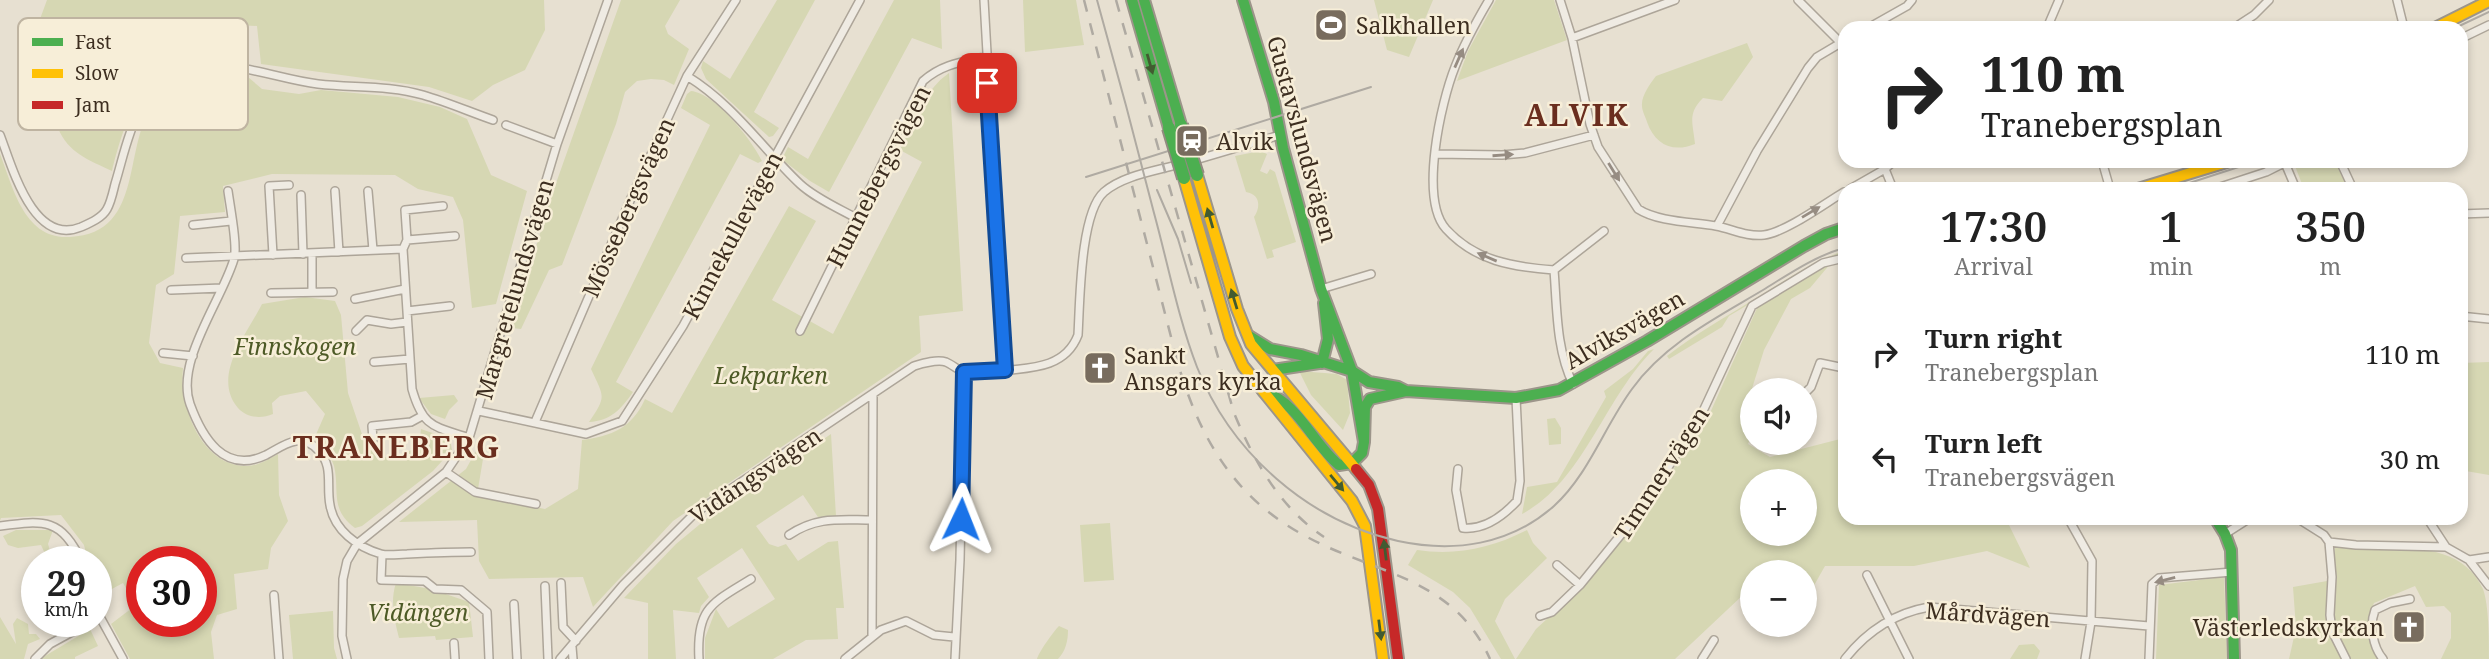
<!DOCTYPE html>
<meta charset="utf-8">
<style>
body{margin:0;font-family:"Noto Serif",serif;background:#f2f2f2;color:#222;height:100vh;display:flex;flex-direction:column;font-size:26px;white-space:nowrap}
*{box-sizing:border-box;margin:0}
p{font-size:23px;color:#767676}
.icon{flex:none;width:38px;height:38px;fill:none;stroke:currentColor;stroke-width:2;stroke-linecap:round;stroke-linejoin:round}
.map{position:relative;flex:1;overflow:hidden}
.drawer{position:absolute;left:1838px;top:182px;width:630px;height:343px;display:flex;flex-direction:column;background:#fff;border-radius:21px;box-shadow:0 4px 10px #0003}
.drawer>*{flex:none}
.guide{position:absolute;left:1838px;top:21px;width:630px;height:147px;border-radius:21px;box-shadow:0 4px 10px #0003;background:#fff;color:#222;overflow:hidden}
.controls{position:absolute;left:1740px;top:378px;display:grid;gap:14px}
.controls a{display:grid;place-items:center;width:77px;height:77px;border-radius:50%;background:#fff;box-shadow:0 4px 10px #0003;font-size:35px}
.speed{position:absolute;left:21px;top:546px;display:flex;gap:14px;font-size:35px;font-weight:700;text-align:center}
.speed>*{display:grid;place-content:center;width:91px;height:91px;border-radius:50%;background:#fff;box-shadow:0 4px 10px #0003;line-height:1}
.speed small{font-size:18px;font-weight:400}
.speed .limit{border:10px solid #d22;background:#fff;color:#111}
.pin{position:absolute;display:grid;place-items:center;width:60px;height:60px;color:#fff;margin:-30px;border-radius:14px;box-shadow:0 4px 10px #0006}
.me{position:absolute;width:77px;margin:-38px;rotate:2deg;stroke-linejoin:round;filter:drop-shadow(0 0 5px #0008)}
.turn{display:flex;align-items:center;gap:24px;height:147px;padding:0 28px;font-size:32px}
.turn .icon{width:91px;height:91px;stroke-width:2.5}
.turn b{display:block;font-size:49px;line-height:60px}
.eta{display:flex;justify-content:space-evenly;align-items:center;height:119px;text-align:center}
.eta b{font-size:42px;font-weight:600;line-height:49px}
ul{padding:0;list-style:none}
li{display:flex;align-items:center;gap:21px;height:105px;padding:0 28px}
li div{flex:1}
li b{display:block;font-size:26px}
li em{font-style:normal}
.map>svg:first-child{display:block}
.green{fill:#d6d7b3;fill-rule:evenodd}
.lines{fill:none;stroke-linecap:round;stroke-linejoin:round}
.street-casing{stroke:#ada599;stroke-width:10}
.fast-casing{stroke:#9c958a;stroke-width:14}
.slow-casing{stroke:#9c958a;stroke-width:14}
.jam-casing{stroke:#9c958a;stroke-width:14}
.street{stroke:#efebe3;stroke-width:7}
.fast{stroke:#4caf50;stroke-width:10}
.slow{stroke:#ffc107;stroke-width:10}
.jam{stroke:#c62828;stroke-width:10}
.tram{stroke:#afaaa2;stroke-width:2}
.rail{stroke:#afaaa2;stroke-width:2.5;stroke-dasharray:12 12;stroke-linecap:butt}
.fast-bridge-casing{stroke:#928b80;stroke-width:16;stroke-linecap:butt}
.fast-bridge{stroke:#4caf50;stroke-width:12}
.oneway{fill:#968c82}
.oneway2{fill:#425b31}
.route-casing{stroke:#114b97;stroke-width:18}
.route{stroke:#1a73e8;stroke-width:12}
.labels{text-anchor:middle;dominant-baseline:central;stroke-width:5;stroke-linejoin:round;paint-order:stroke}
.poi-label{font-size:23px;fill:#3d2e20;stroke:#f7eed8;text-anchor:start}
.street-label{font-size:23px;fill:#3d2e20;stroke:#f7eed8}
.park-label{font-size:23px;font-style:italic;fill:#4d5a26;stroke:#f7eed8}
.district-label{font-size:30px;font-weight:bold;letter-spacing:2px;fill:#6b2e1e;stroke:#f7eed8}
.key{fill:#f7eed8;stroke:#bfb4a1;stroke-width:2}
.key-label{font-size:19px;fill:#3d2e20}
</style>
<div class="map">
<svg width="2489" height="659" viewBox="0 0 2489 659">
<rect width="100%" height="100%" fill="#e7e0d1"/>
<!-- green -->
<path class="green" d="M47,0H544L545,30L525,70L493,85L472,101L429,87L261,64L257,26L215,24L206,57C199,58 191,58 185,60C139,74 122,130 112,171C89,160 68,153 58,128L40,19Z
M621,0H680L665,26L668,34L689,49L674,85L664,80L651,79L637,81L625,92L616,124L562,265L549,270L521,329L512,328L549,203Z
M777,0H815L754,112L779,128L773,136L769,137L706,79L701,68L703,61L730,79Z
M894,0H940L942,49L912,38L829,192L810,181L784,161V155L788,147L808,159Z
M1023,0H1076L1084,45L1025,52Z
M1374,0H1433L1409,57L1387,50Z
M1496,0H1554L1567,40L1457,81L1468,51Z
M1747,43L1753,57L1722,101L1703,98C1687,114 1693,123 1695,144C1673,153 1655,145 1647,122C1646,118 1642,111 1642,106C1641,96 1650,84 1656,76Z
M949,73L963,311L919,316L921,352L673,521L593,607L583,577L489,579L479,561L477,520L399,522L466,469L476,451L484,453L477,495L545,509L578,489L582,440C612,436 632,428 645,399L672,413L789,206L816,221L772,300L833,334L922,162L900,150C913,124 924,90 949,73Z
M226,75L248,77L262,89L299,94L321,90L398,97L440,107L467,119L491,175L527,191L496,304L472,308L463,220L453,197L418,189L395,175L272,174L223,186L225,212L180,216L174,274L156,285L149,343L160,363L183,368C179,406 201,466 247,466C258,466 269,459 278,454L279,495L288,521L271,548L268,569L234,574L237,609L217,615L211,632L214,659H130L111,624L136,605L123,583L97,597L96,562H88L84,545L61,515L1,518L0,521V154C13,187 24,240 70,237C148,233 120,141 157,100C174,81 202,76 226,75ZM142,562H201V621H142Z
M691,91C715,93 752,140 762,161L758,163L740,154L616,382L633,392C621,409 611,421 589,422C607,396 604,397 591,369L710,125L681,108L687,94Z
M1260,151L1267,154L1260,171L1267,174L1270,169L1275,172L1296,242L1272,250L1274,257L1267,259L1254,217C1261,207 1260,194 1246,192L1235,156Z
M2293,161H2335L2348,189H2304Z
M1844,251V254L1825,259L1729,316L1722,327L1669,359L1667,356C1695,334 1727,316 1758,297C1786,280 1813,261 1844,251Z
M1831,263L1810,288L1791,299L1764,350L1750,395L1752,398V434L1748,444L1770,457L1844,438V518H1980L1986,524L2008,523L2030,568L1987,551L1914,566H1825L1804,603V572H1752V596L1744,594L1675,659H1516L1536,629L1583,586L1642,517L1710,413L1758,306ZM1752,481H1804V534H1752Z
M305,297L335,301L341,315L348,393L366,446L387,458L419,448L421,429L450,439L452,450L433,471L362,526L355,528C329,509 340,490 334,466C331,455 321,446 314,439L325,414L306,391L280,396L272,403L273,414C261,419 247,418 238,408C211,376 247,334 262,304Z
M1654,349C1604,398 1584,481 1522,514L1527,487L1557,482L1606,397L1604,391L1633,369L1648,351Z
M2489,362V475L2460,470L2461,363Z
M1299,371L1337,374L1347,380L1350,413L1343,430L1311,395Z
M454,395L458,401L449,410L445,419L431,414L419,398Z
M1555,418L1561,428V444L1549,445L1547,419Z
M831,434L836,516L818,517L803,495L756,526L769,544L778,547L786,544L798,561L828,542L838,541L844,608H836L838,639L806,640L773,659H705V638L716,609L728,628L775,599L742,548L697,578L709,597L701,606L699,613L673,610L676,659H648V603L624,598L676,544L705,520Z
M1110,523L1114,580L1084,582L1080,525Z
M16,530H53L48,544L52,558L63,559L66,562H43L47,558L41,545L18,548L8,545L3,536Z
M1527,530L1533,543L1547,558L1505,599L1495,621L1515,659H1501L1470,608L1453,592L1408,565L1417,550C1456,556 1492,548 1527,530Z
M2335,547C2384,551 2458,534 2483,589C2489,606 2489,639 2489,659H2441L2451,638V613L2444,606L2426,607L2415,586L2374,603C2366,620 2369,644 2380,659H2289L2296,628L2293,587L2327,581L2336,588L2334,558Z
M2224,577L2227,659H2156L2159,585Z
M396,583L431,589L469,602L473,637L436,640L435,636L399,638C394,619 390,601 396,583Z
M333,611L334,648L337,659H293L289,615Z
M0,617L16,644L13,624L17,618L28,624L29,634H36L40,639L28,644L24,659H0Z
M1059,626L1068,630C1068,640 1066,651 1058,659H1037C1039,652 1053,632 1059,626Z
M90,629L98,646L75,657V659H40Z
M2034,644L2040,651L2037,659H2010L2019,645Z"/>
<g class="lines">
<defs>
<path id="street" d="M984,0L1005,370
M1489,0C1476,22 1464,44 1455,67C1441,102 1419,199 1446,229C1475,261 1513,267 1554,270
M1560,0L1572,38L1590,124L1598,147L1638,209C1658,222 1693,222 1716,226C1732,229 1747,237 1764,235C1786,232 1824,204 1844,192
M1798,0L1841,43L1844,51
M2397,0L2404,28
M1868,28L1907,6L1912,0
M2047,28L2059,0
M2234,28L2254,15L2269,0
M1572,38L1675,0
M2460,39L2489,25
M687,76C734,105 761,147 800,184C815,198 838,208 856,218
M506,125L557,144
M0,135C12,166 33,247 81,227C90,223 102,218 107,209C111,202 113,192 115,184C128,142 133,95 178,73C184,70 192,70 198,68C240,61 277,79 318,84C353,88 389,85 423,95C447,102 470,112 493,120
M1435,154L1502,155L1525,153L1594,135
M1192,161L1280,135
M2102,161L2110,189
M2340,161L2353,189
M2285,163L2296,189
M1850,189L1885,169
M1893,189L1885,169L1894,161
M2214,189L2266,172L2288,161
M228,191C230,206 238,247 234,259C222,300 175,361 190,404C202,437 224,475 266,455C283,446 300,431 318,450C334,466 326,485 330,505C334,530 357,547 381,554C388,556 399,554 407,554C428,553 449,552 471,552
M335,191L339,252
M368,191L373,250
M301,195L303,254
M2460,214L2489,213
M193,225L231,221
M1717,226L1757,151L1808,68L1817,57L1844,41
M407,240L455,236
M403,249L407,240L405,210L443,206
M273,255L269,186L289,185
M186,258L403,249L412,389C423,428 434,426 469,438
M1554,270C1557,307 1556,350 1573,384
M1554,270L1604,231
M1321,289L1371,274
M171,290L222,288
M312,292V253
M271,293L333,292
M355,299L405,289
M407,311L450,306
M2460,316L2489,319
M356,331L367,320L391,324L407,322
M800,331L923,81C942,64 962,62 985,57
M163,353L193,356
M374,362L410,359
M1804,394L1811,387L1820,363L1844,368
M479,411L586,434L622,421L683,326L860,0
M535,422L632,196L687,76L736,0
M373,440L372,426L411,422L422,416
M1458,469L1456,490L1463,528C1484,530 1503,516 1517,501L1520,481L1516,398
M446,472L475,492L536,504
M2068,518L2092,561L2091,622L2085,659
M2297,518L2324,535L2329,542L2356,545L2446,547
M2427,518L2446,547L2469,560L2489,586
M0,526C45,520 61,518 82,562
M2225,534L2250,518
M789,535C817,516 840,520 872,520
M2329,542L2332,577L2330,615L2332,631L2346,659
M382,555L381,580L425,581L435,589L461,590L487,612L489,659
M2469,560L2489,557
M1557,565L1580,585
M1867,575L1909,659
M561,583L563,627L576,641
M545,586L548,659
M274,595L279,659
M96,604L100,617L123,659
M514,604L517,659
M1540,616L1552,612L1580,585L1645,505L1704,409L1752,306L1823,263L1844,258
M872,637L873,395
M454,643L455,659
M572,647L573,659
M35,659L50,644L92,621
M347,659L342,636L343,579L347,561L357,544L446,472L469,438L557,144L608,0
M560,659L623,585L695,513L914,366C924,363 937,359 946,362C953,365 959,371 966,373C976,375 988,372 999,371C1029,368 1065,369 1078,335C1080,302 1080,213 1104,192C1124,175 1156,171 1180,164
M699,659C696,608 712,603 751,579
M845,659L881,630L906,621L934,635L954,637
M955,659L960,560L964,372
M1702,659L1714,640
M1845,659C1867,631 1895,613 1929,607L2149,626
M2149,659L2152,584L2159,578L2232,572
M2383,659C2373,647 2369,626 2375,610L2390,603L2410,599"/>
<path id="fast" d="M1132,0L1169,128
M1144,0L1181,125
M1243,0L1274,102L1283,148L1321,289L1352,371L1364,442L1362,453L1352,463
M1249,336L1270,349L1301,355L1352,371L1369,382L1398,387L1406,391
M1322,363L1328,339L1324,303
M1273,370L1319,363
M1264,392C1299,403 1312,443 1339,465L1352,463
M1364,442L1365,407L1370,399L1406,391L1516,398L1559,390L1647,341L1804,246L1826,234L1844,228
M2215,518L2225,534L2231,550L2234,659"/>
<path id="slow" d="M2435,28L2489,1
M1197,175L1237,309L1251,344L1356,469
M1184,178L1230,337L1243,366L1352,501L1365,526L1383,659
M2138,189L2230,161"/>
<path id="jam" d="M1356,469L1369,485L1378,509L1398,659"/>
</defs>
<!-- street casing -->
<use href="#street" class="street-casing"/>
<!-- fast casing -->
<use href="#fast" class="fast-casing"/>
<!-- slow casing -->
<use href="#slow" class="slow-casing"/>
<!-- jam casing -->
<use href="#jam" class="jam-casing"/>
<!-- street -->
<use href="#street" class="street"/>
<!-- fast -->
<use href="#fast" class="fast"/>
<!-- slow -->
<use href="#slow" class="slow"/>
<!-- jam -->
<use href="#jam" class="jam"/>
<!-- tram -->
<path class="tram" d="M1097,0C1117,71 1136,142 1154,213C1168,264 1178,318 1197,367C1231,453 1308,521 1398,541C1454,553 1510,545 1554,506C1589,474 1604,427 1632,389C1664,344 1716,318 1763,290C1789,274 1815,256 1844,248
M2455,28L2489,12
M1086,177L1371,87
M2171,189L2257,161
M1157,190L1178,239L1191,283"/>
<!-- rail -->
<path class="rail" d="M1084,0L1177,360C1199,438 1235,500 1309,538C1377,574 1454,578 1490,659
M1116,0L1234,413C1254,461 1280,508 1324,537"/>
<defs>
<path id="fast-bridge" d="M1181,125L1197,175
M1169,128L1184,178"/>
</defs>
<!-- fast-bridge casing -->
<use href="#fast-bridge" class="fast-bridge-casing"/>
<!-- fast-bridge -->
<use href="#fast-bridge" class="fast-bridge"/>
</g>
<!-- one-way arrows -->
<defs><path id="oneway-solid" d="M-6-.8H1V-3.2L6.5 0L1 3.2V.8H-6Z" transform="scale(1.75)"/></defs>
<g class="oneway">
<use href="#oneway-solid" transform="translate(1459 58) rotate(-66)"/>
<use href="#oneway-solid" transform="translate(1503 155) rotate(-4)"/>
<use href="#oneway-solid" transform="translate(1614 172) rotate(58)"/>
<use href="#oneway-solid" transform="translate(1811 212) rotate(-31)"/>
<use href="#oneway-solid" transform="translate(1487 257) rotate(-157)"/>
<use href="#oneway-solid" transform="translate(2165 580) rotate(166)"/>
</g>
<g class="oneway2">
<use href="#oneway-solid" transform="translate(1150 64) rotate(74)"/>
<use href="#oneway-solid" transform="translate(1210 218) rotate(-106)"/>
<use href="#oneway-solid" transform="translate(1234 299) rotate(-107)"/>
<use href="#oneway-solid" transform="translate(1337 483) rotate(50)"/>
<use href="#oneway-solid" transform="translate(1385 550) rotate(-97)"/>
<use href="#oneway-solid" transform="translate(1380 630) rotate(83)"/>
</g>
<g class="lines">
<defs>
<path id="route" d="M961,519L964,372L1005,370L987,83"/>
</defs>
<!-- route casing -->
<use href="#route" class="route-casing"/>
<!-- route -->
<use href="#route" class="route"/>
</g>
<!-- icons -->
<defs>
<symbol id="stadium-square" viewBox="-11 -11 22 22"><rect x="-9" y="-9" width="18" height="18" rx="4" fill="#786c5e" stroke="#f7eed8"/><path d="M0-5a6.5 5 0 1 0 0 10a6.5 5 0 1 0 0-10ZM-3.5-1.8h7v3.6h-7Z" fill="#fff"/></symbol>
<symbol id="station-square" viewBox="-11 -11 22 22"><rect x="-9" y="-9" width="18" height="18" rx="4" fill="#786c5e" stroke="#f7eed8"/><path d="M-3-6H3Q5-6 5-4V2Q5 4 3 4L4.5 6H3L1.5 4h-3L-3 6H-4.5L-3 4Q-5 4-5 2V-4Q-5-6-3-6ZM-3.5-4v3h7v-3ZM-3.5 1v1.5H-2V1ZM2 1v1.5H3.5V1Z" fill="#fff"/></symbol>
<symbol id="church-square" viewBox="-11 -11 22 22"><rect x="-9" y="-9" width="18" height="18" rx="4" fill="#786c5e" stroke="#f7eed8"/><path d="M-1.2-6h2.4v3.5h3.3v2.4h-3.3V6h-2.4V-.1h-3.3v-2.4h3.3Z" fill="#fff"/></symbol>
</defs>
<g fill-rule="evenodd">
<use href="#stadium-square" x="1312" y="6" width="38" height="38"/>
<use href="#station-square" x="1173" y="122" width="38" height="38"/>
<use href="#church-square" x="1081" y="349" width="38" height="38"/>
<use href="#church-square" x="2390" y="608" width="38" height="38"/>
</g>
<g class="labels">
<!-- poi labels -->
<g class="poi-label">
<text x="1356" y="25">Salkhallen</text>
<text x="1216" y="141">Alvik</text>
<text x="1124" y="355">Sankt<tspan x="1124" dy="26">Ansgars kyrka</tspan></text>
<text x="2384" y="627" text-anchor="end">Västerledskyrkan</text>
</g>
<!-- street labels -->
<g class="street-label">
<text transform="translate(1303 139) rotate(75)">Gustavslundsvägen</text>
<text transform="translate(878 176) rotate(-63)">Hunnebergsvägen</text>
<text transform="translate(628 207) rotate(-66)">Mössebergsvägen</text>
<text transform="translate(732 235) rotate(-62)">Kinnekullevägen</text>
<text transform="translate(514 289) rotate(-74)">Margretelundsvägen</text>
<text transform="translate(1624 329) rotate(-30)">Alviksvägen</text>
<text transform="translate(1661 473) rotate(-57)">Timmervägen</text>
<text transform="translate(755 475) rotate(-34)">Vidängsvägen</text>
<text transform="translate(1988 614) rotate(4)">Mårdvägen</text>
</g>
<!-- park labels -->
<g class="park-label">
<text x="295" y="346">Finnskogen</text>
<text x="771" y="375">Lekparken</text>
<text x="418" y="612">Vidängen</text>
</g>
<!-- district labels -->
<g class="district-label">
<text x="1577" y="114">ALVIK</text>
<text x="397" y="446">TRANEBERG</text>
</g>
</g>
<!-- legend -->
<rect x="18" y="18" width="230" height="112" rx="10" class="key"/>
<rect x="32" y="38" width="31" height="8" fill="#4caf50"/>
<rect x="32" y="69" width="31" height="9" fill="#ffc107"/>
<rect x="32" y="101" width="31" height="8" fill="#c62828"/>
<g class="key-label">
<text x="75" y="49">Fast</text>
<text x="75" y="80">Slow</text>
<text x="75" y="112">Jam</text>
</g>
</svg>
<div class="controls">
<a><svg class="icon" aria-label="sound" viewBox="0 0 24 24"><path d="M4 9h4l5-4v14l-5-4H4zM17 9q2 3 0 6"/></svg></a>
<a>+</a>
<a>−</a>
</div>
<div class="speed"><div>29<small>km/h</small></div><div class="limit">30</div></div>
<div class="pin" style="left:987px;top:83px;background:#d93025"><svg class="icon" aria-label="arrive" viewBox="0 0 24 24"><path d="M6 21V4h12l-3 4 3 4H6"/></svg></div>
<svg class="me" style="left:961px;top:519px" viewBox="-20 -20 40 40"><path d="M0-17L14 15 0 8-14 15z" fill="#1a73e8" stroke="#fff" stroke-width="4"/></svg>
<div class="guide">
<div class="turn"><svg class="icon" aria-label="right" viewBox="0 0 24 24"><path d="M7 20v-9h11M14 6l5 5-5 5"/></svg><div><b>110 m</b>Tranebergsplan</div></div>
</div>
<section class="drawer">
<div class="eta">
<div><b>17:30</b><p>Arrival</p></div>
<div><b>1</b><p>min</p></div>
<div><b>350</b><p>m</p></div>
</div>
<ul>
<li><svg class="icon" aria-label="right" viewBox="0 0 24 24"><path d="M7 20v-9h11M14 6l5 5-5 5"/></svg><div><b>Turn right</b><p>Tranebergsplan</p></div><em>110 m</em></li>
<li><svg class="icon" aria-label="left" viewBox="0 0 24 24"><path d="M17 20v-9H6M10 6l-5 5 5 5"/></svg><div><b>Turn left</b><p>Tranebergsvägen</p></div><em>30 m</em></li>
</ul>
</section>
</div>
